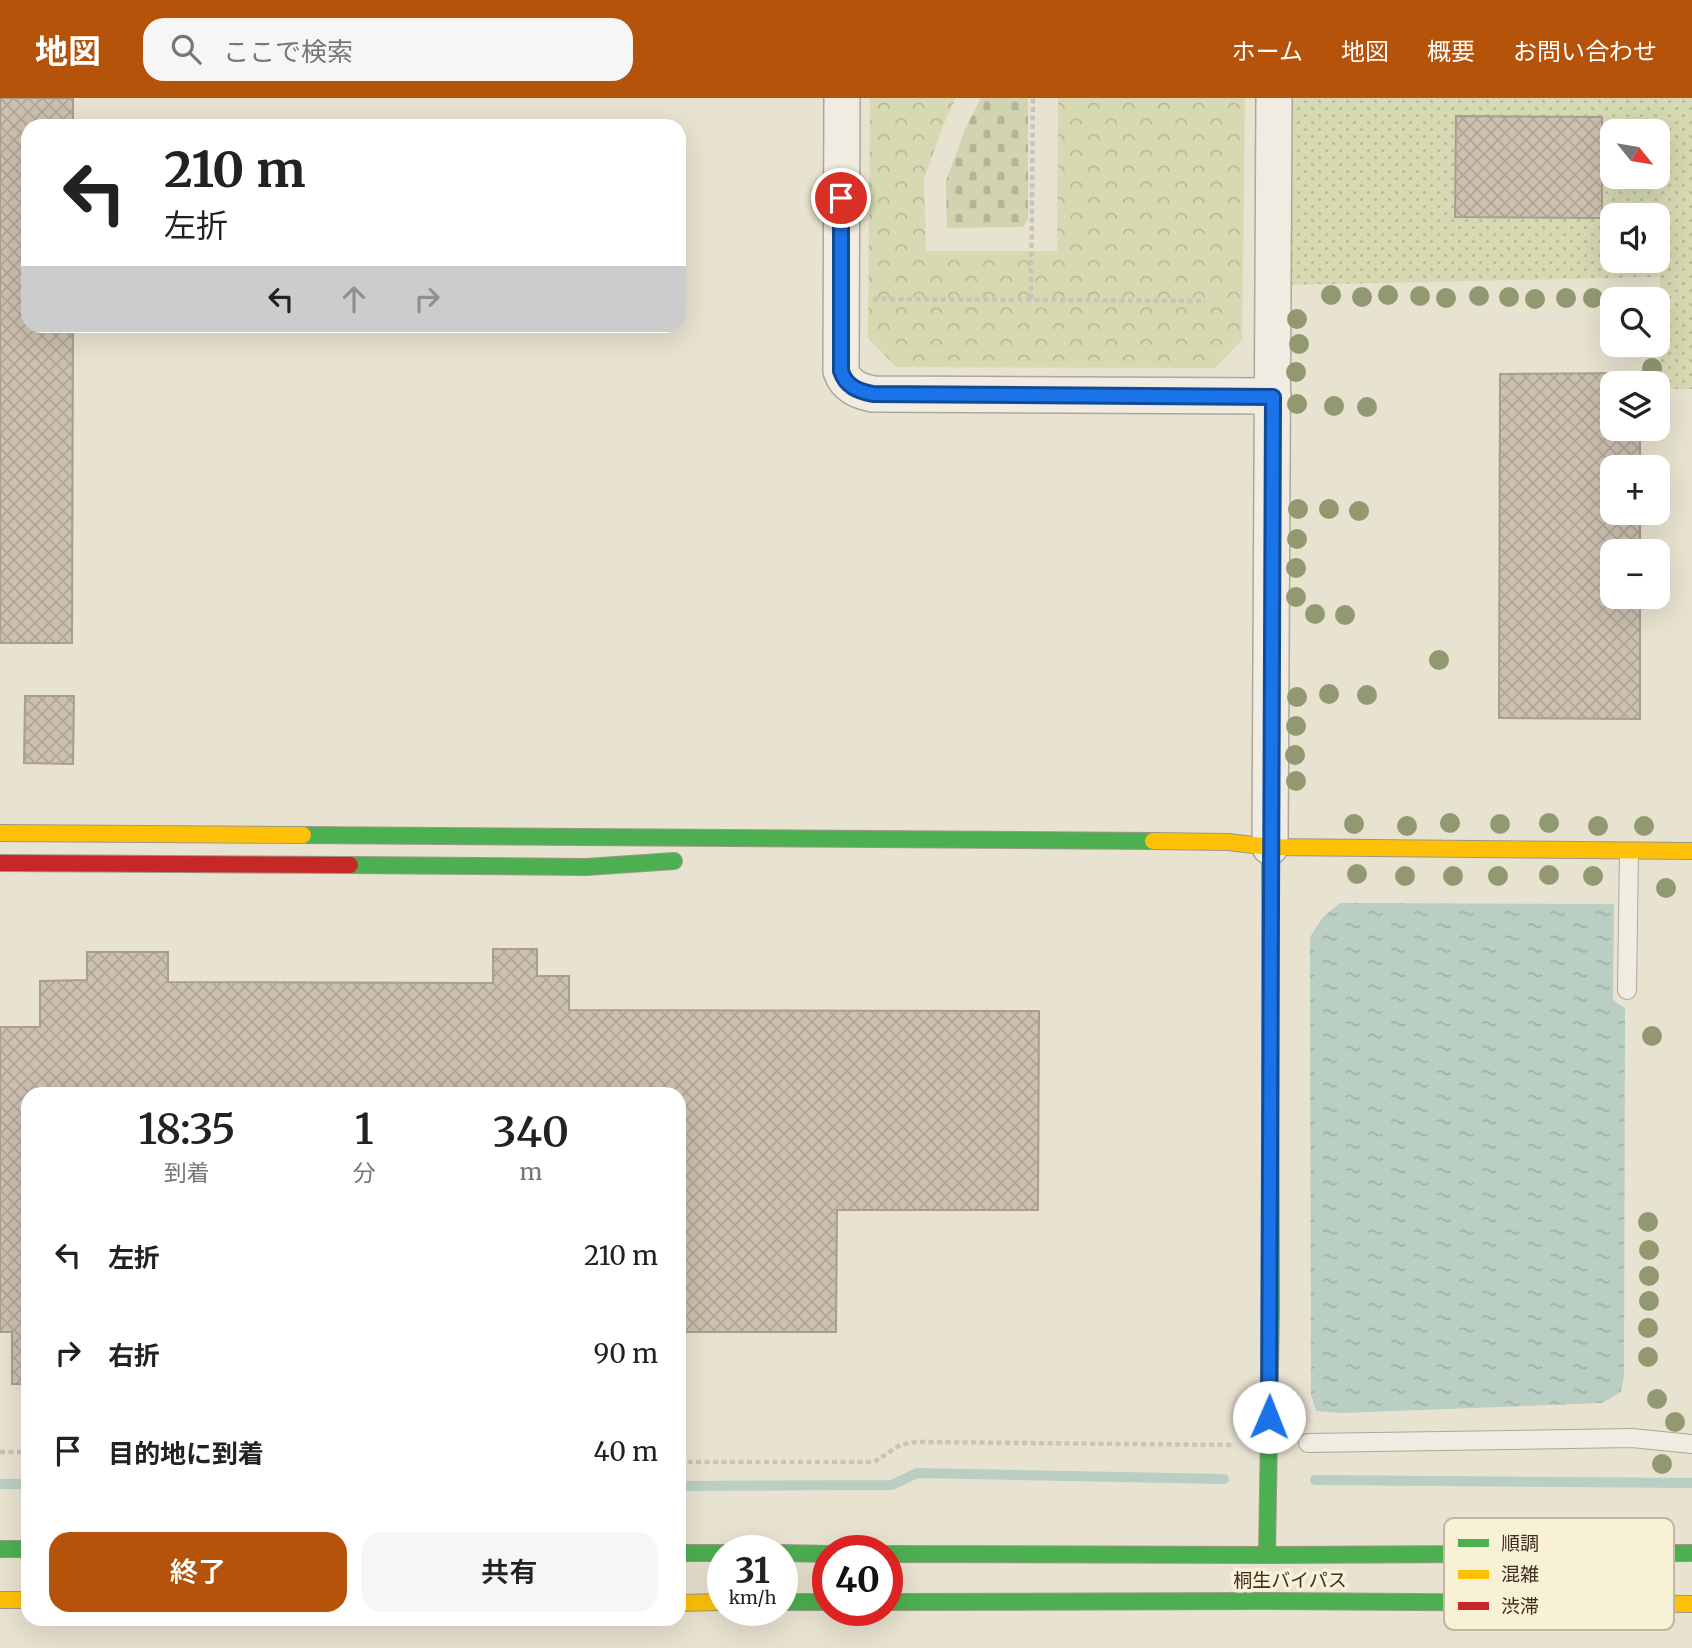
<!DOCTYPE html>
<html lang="ja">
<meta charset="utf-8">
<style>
body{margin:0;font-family:Merriweather,"Noto Sans JP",serif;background:#f6f6f6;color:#222;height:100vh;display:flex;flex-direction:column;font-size:26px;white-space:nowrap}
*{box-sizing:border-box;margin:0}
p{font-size:23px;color:#767676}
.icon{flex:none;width:38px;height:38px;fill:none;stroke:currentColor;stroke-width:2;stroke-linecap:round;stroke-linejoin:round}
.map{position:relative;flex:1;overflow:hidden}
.side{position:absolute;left:21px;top:989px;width:665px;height:539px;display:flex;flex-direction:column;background:#fff;border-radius:21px;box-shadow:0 7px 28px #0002}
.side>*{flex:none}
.top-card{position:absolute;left:21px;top:21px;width:665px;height:214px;border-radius:21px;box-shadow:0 7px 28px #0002;background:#fff;color:#222;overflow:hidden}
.needle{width:46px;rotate:120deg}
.controls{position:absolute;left:1600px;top:21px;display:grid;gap:14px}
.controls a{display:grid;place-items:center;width:70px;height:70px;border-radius:14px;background:#fff;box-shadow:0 7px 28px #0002;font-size:35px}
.speed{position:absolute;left:707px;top:1437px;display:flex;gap:14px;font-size:35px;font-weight:700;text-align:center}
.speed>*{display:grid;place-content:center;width:91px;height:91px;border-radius:50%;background:#fff;box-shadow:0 7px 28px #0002;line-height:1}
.speed small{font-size:18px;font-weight:400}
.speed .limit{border:10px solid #d22;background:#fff;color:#111}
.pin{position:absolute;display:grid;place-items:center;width:60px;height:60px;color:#fff;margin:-30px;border:4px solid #fff;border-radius:50%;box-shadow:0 2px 7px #0007}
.me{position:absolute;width:77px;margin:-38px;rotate:1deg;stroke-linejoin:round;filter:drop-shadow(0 0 5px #0008)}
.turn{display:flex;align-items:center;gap:24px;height:147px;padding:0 28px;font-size:32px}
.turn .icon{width:91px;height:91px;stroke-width:2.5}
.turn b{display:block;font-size:49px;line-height:60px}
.lanes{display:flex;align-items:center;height:66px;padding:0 28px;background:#0003;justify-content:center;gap:35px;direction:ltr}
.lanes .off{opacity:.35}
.eta{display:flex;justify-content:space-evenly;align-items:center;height:119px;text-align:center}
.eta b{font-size:42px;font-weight:600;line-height:49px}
.button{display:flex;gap:14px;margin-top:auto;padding:14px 28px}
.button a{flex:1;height:80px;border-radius:21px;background:#b45309;color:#fff;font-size:28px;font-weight:600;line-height:80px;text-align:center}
.button a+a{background:#f6f6f6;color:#222}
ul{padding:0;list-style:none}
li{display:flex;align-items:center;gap:21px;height:98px;padding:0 28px}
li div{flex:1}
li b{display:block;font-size:26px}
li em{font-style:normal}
header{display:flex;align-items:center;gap:42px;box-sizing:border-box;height:98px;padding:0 35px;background:#b45309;color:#fff}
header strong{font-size:33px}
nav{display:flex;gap:38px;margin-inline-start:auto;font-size:24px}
.search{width:490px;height:63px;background:#f6f6f6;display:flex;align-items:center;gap:18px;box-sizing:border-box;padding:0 24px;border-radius:21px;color:#767676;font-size:26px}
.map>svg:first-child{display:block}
.grass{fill:url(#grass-dots);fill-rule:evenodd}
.forest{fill:url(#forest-crowns)}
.cemetery{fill:url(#cemetery-stones)}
.water{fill:url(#water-ripples)}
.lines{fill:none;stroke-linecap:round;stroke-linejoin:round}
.stream{stroke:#bacec3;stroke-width:10}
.building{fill:url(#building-cross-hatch);stroke:#a99e8e;stroke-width:2}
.lane-casing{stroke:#aea798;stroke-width:20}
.street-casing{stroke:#aea798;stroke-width:38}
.fast-casing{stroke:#9d9688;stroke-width:18}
.slow-casing{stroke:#9d9688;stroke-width:18}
.jam-casing{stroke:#9d9688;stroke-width:18}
.path{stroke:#c9c3b8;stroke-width:4.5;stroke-dasharray:5 3.5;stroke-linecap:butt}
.lane{stroke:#f0ece2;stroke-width:18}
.street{stroke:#f0ece2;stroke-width:35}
.fast{stroke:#4caf50;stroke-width:16}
.slow{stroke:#ffc107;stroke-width:16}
.jam{stroke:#c62828;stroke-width:16}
.tree{fill:#929971}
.route-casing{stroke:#114b97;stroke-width:18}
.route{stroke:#1a73e8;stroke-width:12}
.labels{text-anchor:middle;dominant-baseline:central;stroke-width:7;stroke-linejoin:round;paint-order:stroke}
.street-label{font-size:19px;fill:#3e301e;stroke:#f9f1d6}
.key{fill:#f9f1d6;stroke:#c1b79f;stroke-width:2}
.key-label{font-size:19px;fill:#3e301e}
</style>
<header>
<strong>地図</strong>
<div class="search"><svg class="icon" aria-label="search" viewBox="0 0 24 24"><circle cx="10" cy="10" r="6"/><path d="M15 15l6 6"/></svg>ここで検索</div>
<nav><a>ホーム</a><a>地図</a><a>概要</a><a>お問い合わせ</a></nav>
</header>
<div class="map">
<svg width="1692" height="1550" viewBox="0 0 1692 1550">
<defs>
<pattern id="grass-dots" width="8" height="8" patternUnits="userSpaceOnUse" patternTransform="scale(1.75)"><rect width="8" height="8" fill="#d6d9b1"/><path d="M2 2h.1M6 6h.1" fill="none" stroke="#b9bb98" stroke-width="1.8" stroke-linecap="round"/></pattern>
<pattern id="forest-crowns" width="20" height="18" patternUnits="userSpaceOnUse" patternTransform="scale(1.75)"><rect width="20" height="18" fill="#d6d9b1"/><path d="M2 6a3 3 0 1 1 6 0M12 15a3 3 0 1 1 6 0" fill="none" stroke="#b9bb98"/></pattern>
<pattern id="cemetery-stones" width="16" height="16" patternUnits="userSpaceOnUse" patternTransform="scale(1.75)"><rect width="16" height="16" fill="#d1d3b1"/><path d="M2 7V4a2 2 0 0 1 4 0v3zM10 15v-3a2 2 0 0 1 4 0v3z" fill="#b4b598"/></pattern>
<pattern id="water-ripples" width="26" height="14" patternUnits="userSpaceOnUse" patternTransform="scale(1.75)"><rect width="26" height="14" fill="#bacec3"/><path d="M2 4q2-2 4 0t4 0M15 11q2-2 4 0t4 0" fill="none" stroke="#a1b1a7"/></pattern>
<pattern id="building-cross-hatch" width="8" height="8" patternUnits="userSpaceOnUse" patternTransform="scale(1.75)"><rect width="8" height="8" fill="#ccc0b0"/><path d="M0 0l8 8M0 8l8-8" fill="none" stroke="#b0a597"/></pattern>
</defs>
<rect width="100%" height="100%" fill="#e8e2d0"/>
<!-- grass -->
<path class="grass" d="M1286,0H1692V291H1659L1660,179L1285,187ZM1612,33H1657V79H1612ZM1612,117H1657V163H1612Z"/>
<!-- forest -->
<path class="forest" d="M870,0H956L945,23L924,81L926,153H1057L1058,0H1245L1242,242L1215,270L896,269L868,240Z"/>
<!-- cemetery -->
<path class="cemetery" d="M981,0H1028V121L1023,129L947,130L946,83L966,29Z"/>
<!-- water -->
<path class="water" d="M1340,805L1614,806L1613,902L1625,910L1624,1277L1621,1294L1602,1305L1341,1315L1316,1313L1311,1296L1310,839L1323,819Z"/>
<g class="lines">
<!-- stream -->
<path class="stream" d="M1315,1382L1692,1385
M0,1386H28
M679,1388L892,1387L917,1375L1224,1381"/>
</g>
<!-- building -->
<path class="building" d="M0,0H73V28H28V228H73L72,545H0Z
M1456,18L1602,19V120L1455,119Z
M1640,275V285H1612V331H1640V369H1612V415H1640V453H1612V499H1640V621L1499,620L1500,276Z
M25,598H74L73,666L24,665Z
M493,851H537V878H569V912L1039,913L1038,1112H837L836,1234H679V996H28V1286H12V1234H0V929H40V883L87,882V854H168V884L493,885Z"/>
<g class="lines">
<defs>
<path id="lane" d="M1627,892L1629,754
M1308,1345L1632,1340L1692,1346"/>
<path id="street" d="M842,0L841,273C846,288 858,293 873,296L1273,298
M1270,749L1274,0"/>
<path id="fast" d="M303,737L1153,743
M350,767L586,769L674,763
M0,1451H28
M679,1455H723
M782,1455L828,1456
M887,1456L1267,1457L1692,1455
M1267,1457L1271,1210L1270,749
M782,1504H828
M887,1504L1258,1503L1567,1505"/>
<path id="slow" d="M0,735L303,737
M1153,743L1228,744L1270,749L1692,753
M0,1502H28
M679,1505L723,1504
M1567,1505L1692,1506"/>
<path id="jam" d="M0,765L350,767"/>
</defs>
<!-- lane casing -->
<use href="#lane" class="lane-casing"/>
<!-- street casing -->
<use href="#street" class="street-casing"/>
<!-- fast casing -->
<use href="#fast" class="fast-casing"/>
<!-- slow casing -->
<use href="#slow" class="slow-casing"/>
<!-- jam casing -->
<use href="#jam" class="jam-casing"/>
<!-- path -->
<path class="path" d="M873,201L1205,203
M1031,201L1033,0
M0,1354H28
M679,1364H874L900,1347L914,1344L1234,1347"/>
<!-- lane -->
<use href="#lane" class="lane"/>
<!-- street -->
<use href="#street" class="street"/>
<!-- fast -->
<use href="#fast" class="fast"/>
<!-- slow -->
<use href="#slow" class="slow"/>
<!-- jam -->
<use href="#jam" class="jam"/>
</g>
<!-- trees -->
<g class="tree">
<circle cx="1331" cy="197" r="10"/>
<circle cx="1388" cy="197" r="10"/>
<circle cx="1420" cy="198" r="10"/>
<circle cx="1479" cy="198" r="10"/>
<circle cx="1362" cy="199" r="10"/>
<circle cx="1509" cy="199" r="10"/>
<circle cx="1446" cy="200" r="10"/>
<circle cx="1566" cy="200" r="10"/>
<circle cx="1593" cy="200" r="10"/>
<circle cx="1535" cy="201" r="10"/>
<circle cx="1297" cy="221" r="10"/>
<circle cx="1299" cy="246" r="10"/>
<circle cx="1652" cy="270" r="10"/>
<circle cx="1296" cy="274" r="10"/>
<circle cx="1297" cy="306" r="10"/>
<circle cx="1334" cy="308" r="10"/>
<circle cx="1367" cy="309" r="10"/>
<circle cx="1298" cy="411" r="10"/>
<circle cx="1329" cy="411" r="10"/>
<circle cx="1359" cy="413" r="10"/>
<circle cx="1297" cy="441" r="10"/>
<circle cx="1296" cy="470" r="10"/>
<circle cx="1296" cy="499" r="10"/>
<circle cx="1315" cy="516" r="10"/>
<circle cx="1345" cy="517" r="10"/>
<circle cx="1439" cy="562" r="10"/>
<circle cx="1329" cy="596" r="10"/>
<circle cx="1367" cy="597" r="10"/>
<circle cx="1297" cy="599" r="10"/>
<circle cx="1296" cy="628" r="10"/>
<circle cx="1295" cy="657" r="10"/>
<circle cx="1296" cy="683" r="10"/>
<circle cx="1450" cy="725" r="10"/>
<circle cx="1549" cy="725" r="10"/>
<circle cx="1354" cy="726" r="10"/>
<circle cx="1500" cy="726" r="10"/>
<circle cx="1407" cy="728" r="10"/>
<circle cx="1598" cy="728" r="10"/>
<circle cx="1644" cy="728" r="10"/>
<circle cx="1357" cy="776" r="10"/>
<circle cx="1549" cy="777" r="10"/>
<circle cx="1405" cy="778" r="10"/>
<circle cx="1453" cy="778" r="10"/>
<circle cx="1498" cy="778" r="10"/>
<circle cx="1593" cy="778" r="10"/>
<circle cx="1666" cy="790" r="10"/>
<circle cx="1652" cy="938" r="10"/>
<circle cx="1648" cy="1124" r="10"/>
<circle cx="1649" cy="1152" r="10"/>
<circle cx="1649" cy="1178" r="10"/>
<circle cx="1649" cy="1203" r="10"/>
<circle cx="1648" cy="1230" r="10"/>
<circle cx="1648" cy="1259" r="10"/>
<circle cx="1657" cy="1301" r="10"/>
<circle cx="1675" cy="1324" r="10"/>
<circle cx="1662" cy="1366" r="10"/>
</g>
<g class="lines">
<defs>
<path id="route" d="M841,100V273C846,288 857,293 873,296L1273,299L1269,1319"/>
</defs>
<!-- route casing -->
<use href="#route" class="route-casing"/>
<!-- route -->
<use href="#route" class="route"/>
</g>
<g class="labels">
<!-- street labels -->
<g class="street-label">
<text x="1290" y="1482">桐生バイパス</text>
</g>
</g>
<!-- legend -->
<rect x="1444" y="1420" width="230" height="112" rx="10" class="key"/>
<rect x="1458" y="1441" width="31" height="8" fill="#4caf50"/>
<rect x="1458" y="1472" width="31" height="9" fill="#ffc107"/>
<rect x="1458" y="1504" width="31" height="8" fill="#c62828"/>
<g class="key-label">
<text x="1501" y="1452">順調</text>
<text x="1501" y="1483">混雑</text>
<text x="1501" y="1515">渋滞</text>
</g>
</svg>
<div class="controls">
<a><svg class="needle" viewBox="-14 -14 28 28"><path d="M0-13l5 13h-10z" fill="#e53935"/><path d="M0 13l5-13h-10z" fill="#767676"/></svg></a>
<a><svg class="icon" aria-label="sound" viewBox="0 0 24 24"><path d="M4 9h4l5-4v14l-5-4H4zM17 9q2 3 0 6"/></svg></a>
<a><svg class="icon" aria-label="search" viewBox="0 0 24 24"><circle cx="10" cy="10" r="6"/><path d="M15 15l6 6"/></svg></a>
<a><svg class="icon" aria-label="layers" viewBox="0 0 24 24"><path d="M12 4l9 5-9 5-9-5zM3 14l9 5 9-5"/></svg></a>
<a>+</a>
<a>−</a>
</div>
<div class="speed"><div>31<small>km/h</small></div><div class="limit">40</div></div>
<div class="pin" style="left:841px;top:100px;background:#d93025"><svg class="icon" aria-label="arrive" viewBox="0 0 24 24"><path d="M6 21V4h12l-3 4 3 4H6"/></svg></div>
<svg class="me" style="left:1269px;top:1319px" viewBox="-20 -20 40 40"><circle r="19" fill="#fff"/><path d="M0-13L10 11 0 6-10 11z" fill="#1a73e8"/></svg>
<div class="top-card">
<div class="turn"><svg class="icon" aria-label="left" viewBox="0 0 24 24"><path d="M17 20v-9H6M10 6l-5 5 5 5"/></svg><div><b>210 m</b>左折</div></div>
<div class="lanes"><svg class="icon" aria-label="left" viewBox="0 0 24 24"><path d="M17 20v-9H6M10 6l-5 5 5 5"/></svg><svg class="icon off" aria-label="ahead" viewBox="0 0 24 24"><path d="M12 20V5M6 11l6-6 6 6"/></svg><svg class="icon off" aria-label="right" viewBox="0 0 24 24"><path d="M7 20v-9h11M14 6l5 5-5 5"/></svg></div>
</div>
<section class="side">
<div class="eta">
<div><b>18:35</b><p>到着</p></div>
<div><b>1</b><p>分</p></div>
<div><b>340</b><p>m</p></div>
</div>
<ul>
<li><svg class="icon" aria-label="left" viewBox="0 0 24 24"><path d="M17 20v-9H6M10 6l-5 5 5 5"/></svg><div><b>左折</b></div><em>210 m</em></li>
<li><svg class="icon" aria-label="right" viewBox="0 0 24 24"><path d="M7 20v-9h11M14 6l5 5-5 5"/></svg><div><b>右折</b></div><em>90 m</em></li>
<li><svg class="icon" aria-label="arrive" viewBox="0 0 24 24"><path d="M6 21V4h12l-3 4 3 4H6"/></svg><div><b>目的地に到着</b></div><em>40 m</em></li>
</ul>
<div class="button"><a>終了</a><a>共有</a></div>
</section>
</div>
